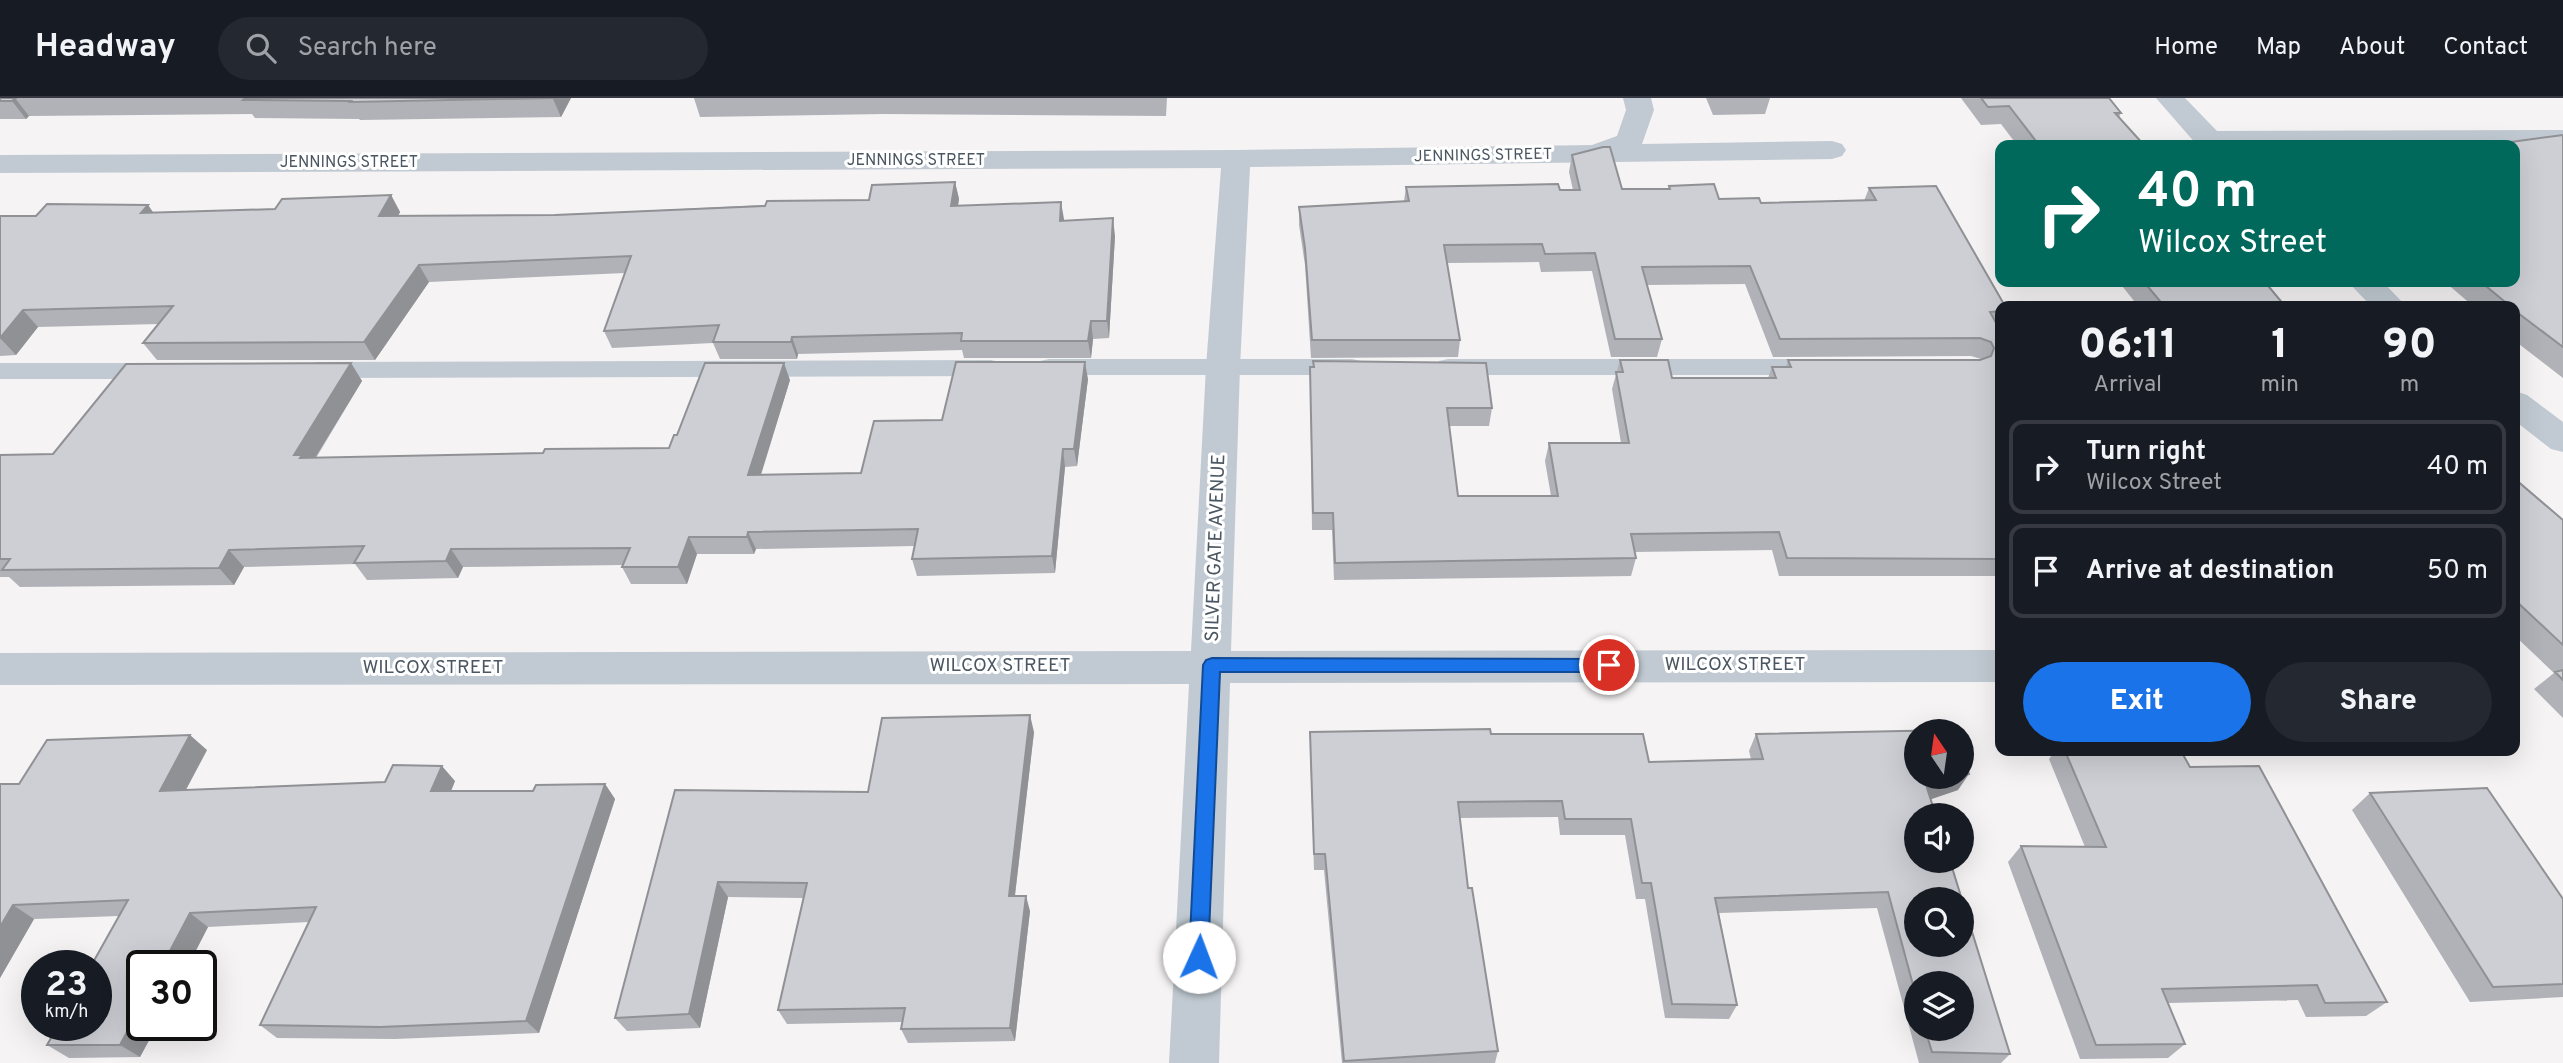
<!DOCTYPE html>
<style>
body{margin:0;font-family:Overpass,sans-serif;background:#242831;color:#f1f3f6;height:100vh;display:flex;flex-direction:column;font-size:26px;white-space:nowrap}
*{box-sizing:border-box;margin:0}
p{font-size:23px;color:#9ea1a6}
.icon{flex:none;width:38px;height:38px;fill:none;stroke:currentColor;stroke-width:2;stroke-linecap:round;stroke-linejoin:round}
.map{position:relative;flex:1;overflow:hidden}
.details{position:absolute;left:1995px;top:203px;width:525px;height:455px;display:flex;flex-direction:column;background:#171b24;border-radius:14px;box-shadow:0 7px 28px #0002}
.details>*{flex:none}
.banner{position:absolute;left:1995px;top:42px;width:525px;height:147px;border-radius:14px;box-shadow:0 7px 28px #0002;background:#00695c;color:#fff;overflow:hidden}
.needle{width:46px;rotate:347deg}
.tools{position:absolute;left:1904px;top:621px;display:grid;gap:14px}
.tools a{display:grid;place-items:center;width:70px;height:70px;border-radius:50%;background:#171b24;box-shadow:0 7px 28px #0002;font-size:35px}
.speed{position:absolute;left:21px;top:852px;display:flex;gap:14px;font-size:35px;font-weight:700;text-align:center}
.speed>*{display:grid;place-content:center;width:91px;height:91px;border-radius:50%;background:#171b24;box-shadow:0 7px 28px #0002;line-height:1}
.speed small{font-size:18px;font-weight:400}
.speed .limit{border:4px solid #111;border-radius:10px;background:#fff;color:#111}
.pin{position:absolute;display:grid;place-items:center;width:60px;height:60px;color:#fff;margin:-30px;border:4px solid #fff;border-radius:50%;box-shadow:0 2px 7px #0007}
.me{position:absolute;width:77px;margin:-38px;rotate:2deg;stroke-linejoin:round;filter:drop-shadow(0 0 5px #0008)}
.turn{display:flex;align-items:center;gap:24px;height:147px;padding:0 28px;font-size:32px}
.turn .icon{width:91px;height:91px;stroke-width:2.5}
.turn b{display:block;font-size:49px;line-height:60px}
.eta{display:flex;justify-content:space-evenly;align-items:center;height:119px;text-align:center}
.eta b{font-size:42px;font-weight:800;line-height:49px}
.primary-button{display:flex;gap:14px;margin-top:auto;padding:14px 28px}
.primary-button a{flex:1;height:80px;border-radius:42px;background:#1a73e8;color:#fff;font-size:28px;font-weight:800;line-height:80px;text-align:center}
.primary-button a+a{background:#242831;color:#f1f3f6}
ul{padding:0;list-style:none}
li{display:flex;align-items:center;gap:21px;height:94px;margin:0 14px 10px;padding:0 14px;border:4px solid #363941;border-radius:14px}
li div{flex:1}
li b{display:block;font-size:26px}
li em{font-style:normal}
header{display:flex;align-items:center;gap:42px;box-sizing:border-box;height:98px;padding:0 35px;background:#171b24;border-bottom:2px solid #363941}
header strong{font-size:33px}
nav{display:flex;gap:38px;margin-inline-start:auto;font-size:24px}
.search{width:490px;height:63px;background:#242831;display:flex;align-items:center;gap:18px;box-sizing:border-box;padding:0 24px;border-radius:38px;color:#9ea1a6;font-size:26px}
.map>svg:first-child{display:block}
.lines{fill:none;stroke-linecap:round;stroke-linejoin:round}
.lane{fill:#c1cad2;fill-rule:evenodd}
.street{fill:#c1cad2;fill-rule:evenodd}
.wall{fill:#b0b2b7;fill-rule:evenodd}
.shaded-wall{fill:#909195}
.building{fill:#cdcfd5;stroke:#909195;stroke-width:2;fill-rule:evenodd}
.route{fill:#1a73e8;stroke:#114b97;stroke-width:2}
.labels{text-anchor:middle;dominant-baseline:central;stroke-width:6;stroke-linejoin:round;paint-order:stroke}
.far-street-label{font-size:16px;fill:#4a5661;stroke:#fff}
.street-label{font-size:19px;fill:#4a5661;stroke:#fff}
</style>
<header>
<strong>Headway</strong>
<div class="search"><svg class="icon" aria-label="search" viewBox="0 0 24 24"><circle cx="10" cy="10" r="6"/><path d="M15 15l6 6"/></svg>Search here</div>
<nav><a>Home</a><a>Map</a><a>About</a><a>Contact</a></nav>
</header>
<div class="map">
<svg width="2563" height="965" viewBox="0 0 2563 965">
<rect width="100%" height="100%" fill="#f5f3f3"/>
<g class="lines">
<!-- lane -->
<path class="lane" d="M1049,261H1352L1361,263L1364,269L1361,275L1352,277H1049L1040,275L1037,269L1040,263Z
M1448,261H1810L1819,263L1822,269L1819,275L1810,277H1448L1439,275L1436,269L1439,263Z
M991,262L1000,264L1003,270L1000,276L991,278L318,280L309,278L306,272L309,266L318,264Z
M0,265H158L167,267L170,273L167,279L158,281H0Z"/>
<!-- street -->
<path class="street" d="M1623,0H1651L1654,12L1642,46L1832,43L1842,46L1846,52L1842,58L1832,61L1250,69L1240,269L1231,553L2000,552V584L1230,585L1219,965H1169L1189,586L0,587V555L1191,553L1206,269L1221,70L0,75V57L1236,52L1592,47L1617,38L1626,12Z
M2156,0H2185L2217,33L2563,32V50L2197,47Z
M2348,184H2383L2406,208H2371Z
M2515,293L2527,297L2563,324V354L2551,351L2515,323Z"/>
</g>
<!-- wall -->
<path class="wall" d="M0,0H571L561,19L360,22L359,21L255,20L252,16L29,18L26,21H0Z
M694,0H1167L1166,18L884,16L700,19Z
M1706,0H1770L1765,16L1713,17Z
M1961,0H2109L2121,15L2119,19L2144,47H2017L2001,26L1981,27Z
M2563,37V280L2515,243V208H2473L2445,184H2515Z
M1572,57L1622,91H1668L1669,88L1719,101L1761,105L1864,103L1869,90L2000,208V228L1999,230L2000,232V478H1779L1772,452L1635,454L1636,460L1631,478L1334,482L1332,432H1312L1310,269L1492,310L1489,328H1449L1458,398H1551L1545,363L1549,345H1621L1612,291L1620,262L1672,280H1768L1772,269H1786L1788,262L1981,261L1971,258L1773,259L1745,186L1647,187L1662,241L1657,259H1611L1592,173L1541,174L1539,164L1447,165L1460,242L1458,259L1311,260L1305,167L1299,127V109L1404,103L1406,89L1573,92L1569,74Z
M955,84L959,101L958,108L1064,123L1115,138L1109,240L1093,241L1091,260H964L962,252L798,256L797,261H720L713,245L612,250L604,233L625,175L429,184L375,262H157L143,245L159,226L38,229L16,257L0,258V118H36L148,107L153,115L275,111L391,97L400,114L398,118L555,117L869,102Z
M2119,184H2265L2284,207L2299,208H2138Z
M351,265L362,283L316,360L543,355L669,350L677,337L790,282L761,377L861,375L942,322L1088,281L1077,368L1065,369L1055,475L917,478L912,461L914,448L756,451L754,456H697L687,486H631L622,469L623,467L463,469L458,480L367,482L355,466L244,469L234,487L20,489L9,479H0V357L53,356Z
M2515,381L2563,422V620L2534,591L2554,575L2515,538Z
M1034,634L1015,798L1030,813L1015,943L908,945L901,931L902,924L787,926L778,912L803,800L728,799L700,930L627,933L615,920L675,692L868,694Z
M1310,634L1491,636L1649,664L1751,661L1749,653L1756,636L1958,692L1931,701L2010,956L2001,965H1919L1877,810L1719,815L1737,907L1729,921L1665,920L1645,801H1636L1625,737H1560L1558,719L1460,720L1468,790L1498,953L1495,965H1342L1324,772H1314L1310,651ZM1916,886L1962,931H1916Z
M207,652L186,692L455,683L451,693H533L605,686L615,701L539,935L395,941L277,940L260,927L309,824L208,829L140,959L69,960L47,947L119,818L34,821L0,880L19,686Z
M2055,653H2181L2190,669L2387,904L2366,918L2306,919L2298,902L2168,905L2185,946L2168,960L2080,961L2008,764L2021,748L2085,749L2049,661Z
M2370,695L2563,801V899L2470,904L2352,712Z"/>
<!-- shaded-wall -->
<path class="shaded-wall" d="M15,0L29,18L26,21L12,3Z
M553,0H571L561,19L553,1Z
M955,84L959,101L955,125L951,108Z
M391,97L400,114L389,135L379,118Z
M1061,104L1064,121L1063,140L1060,123Z
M148,107L160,124L141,115Z
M1113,120L1115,138L1109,240L1107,223Z
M419,167L429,184L375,262L364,244Z
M23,212L38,229L16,257L0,240Z
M1091,223L1093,241L1091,260L1088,243Z
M792,239L798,256L797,261L791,244Z
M1085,264L1088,281L1077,368L1074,351Z
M351,265L362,283L310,368L294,357Z
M784,265L790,282L755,395L748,377Z
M1063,351L1065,369L1055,475L1052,458Z
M748,434L756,451L754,456L747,439Z
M689,439L697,456L687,486L678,469Z
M451,451L463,469L458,480L446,463Z
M229,452L244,469L234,487L219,470Z
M1030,617L1034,634L1013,813L1009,798Z
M190,637L207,652L177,708L160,693Z
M442,668L455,683L445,708L431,693Z
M1969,676L1958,692L1917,706L1927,690Z
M605,686L615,701L539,935L526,923Z
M718,784L728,799L700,930L689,916Z
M1026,798L1030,813L1015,943L1010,930Z
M13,807L34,821L0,880V829Z
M190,815L208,829L188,868H162Z
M142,906V928H157L140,959L120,947Z"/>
<!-- building -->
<path class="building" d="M0,0H17H15L12,3H0Z
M245,0H553L350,4L351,3L243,2Z
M1981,0H2109L2121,15H2115L2144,47H2039L2009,8L1988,9Z
M2563,37V249L2518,215L2515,212V208H2510L2481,184H2515V47H2489Z
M1603,49H1610L1622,91H1670L1669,88L1714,86L1719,101L1759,100L1761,105L1876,102L1869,90L1936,88L2005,208H2000V213L1990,214L2000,232V461L1787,460L1779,434L1631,436L1636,460L1335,465L1333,415H1313L1310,269H1314L1313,263L1486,265L1492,310H1447L1458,398H1558L1549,345H1629L1616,274H1623L1620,262H1668L1672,280H1776L1772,269H1791L1788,262H1980L1991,258L1994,250L1991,244L1980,240L1780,241L1750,168L1642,169L1662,241H1615L1595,155L1545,156L1542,146L1444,147L1460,242H1312L1305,150L1299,109L1409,103L1406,89L1558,86L1560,92H1580L1572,57Z
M955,84L951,108L1061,104L1060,123L1113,120L1107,223H1091L1088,243H961L962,235L792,239L791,244H713L719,227L604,233L631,158L419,167L364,244L143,245L173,208L23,212L0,240V118H36L47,106L148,107L141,115L275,111L282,101L391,97L379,118L555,117L765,108L767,103L869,102L872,87Z
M2144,184H2265L2284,207L2296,206L2299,208H2164Z
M956,264H1085L1074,351H1063L1052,458L912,461L918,431L748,434L747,439H689L678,469H622L630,450L451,451L446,463L354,465L364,448L229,452L219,470L2,472L10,461H0V357L53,356L126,266L351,265L294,357H302L300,360L543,355L545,351L669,350L674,337H677L705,265H784L748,377L861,375L874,323L942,322Z
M2515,381L2563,422V547L2515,502Z
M2563,572V582L2555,574Z
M1030,617L1009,798H1026L1010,930L901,931L905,910L778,912L807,785L718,784L689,916L615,920L675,692L868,694L882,620Z
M1490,631L1491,636H1643L1649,664L1763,661L1756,636L1952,632L1953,634H1916V679H1960L1927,690L1936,718H1916V763H1950L2010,956L1932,954L1925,931H1962V886H1916V898L1888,794L1715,800L1737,907L1672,906L1651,785H1642L1631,721H1565L1562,703L1458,704L1468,790H1472L1498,953L1344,963L1325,756H1314L1310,634ZM1916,802H1962V847H1916Z
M190,637L160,693L385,684L393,667L442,668L431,693H533L536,687L605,686L526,923L380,929L260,927L316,809L190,815L162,868H142V906L120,947H47L58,928H96V868H91L128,802L13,807L0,829V686H19L47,642Z
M2065,653H2181L2190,669L2259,668L2387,904L2325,905L2317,887L2162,891L2185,946L2096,947L2021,748L2106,749Z
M1962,656L1969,676L1962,678Z
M2487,690L2563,801V886L2493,889L2370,695Z"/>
<!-- route -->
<path class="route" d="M1212,560L1609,561L1615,563L1617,567L1615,572L1609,574H1220L1208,859L1205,865L1199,868L1192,865L1189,859L1203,567L1206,562Z"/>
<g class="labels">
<!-- far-street labels -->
<g class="far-street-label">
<text transform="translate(1483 58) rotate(-1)">JENNINGS STREET</text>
<text x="916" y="63">JENNINGS STREET</text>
<text x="349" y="65">JENNINGS STREET</text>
</g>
<!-- street labels -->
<g class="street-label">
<text transform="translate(1216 450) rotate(-88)">SILVER GATE AVENUE</text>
<text x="1735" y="567">WILCOX STREET</text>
<text x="1000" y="568">WILCOX STREET</text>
<text x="433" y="570">WILCOX STREET</text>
</g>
</g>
</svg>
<div class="tools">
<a><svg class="needle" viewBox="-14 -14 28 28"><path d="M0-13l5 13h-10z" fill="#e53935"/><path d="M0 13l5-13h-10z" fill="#9ea1a6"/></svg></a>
<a><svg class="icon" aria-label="sound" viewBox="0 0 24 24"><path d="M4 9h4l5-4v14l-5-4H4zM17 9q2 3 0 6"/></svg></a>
<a><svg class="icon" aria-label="search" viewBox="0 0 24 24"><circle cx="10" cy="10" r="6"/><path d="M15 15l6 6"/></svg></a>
<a><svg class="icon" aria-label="layers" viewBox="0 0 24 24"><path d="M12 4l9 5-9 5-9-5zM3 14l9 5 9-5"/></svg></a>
</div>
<div class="speed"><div>23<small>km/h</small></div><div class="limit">30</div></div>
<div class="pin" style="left:1609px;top:567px;background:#d93025"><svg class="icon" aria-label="arrive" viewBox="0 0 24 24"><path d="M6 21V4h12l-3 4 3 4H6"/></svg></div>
<svg class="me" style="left:1199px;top:859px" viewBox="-20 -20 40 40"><circle r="19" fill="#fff"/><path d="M0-13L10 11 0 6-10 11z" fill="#1a73e8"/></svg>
<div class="banner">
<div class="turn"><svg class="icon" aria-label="right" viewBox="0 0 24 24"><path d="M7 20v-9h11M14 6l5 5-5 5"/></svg><div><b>40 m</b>Wilcox Street</div></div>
</div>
<section class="details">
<div class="eta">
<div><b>06:11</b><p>Arrival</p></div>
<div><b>1</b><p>min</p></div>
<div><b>90</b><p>m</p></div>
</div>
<ul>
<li><svg class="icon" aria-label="right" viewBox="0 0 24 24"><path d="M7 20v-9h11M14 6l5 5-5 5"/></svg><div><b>Turn right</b><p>Wilcox Street</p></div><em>40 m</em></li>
<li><svg class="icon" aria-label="arrive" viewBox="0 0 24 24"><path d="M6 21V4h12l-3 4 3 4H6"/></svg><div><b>Arrive at destination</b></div><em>50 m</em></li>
</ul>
<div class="primary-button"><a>Exit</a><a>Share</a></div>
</section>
</div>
